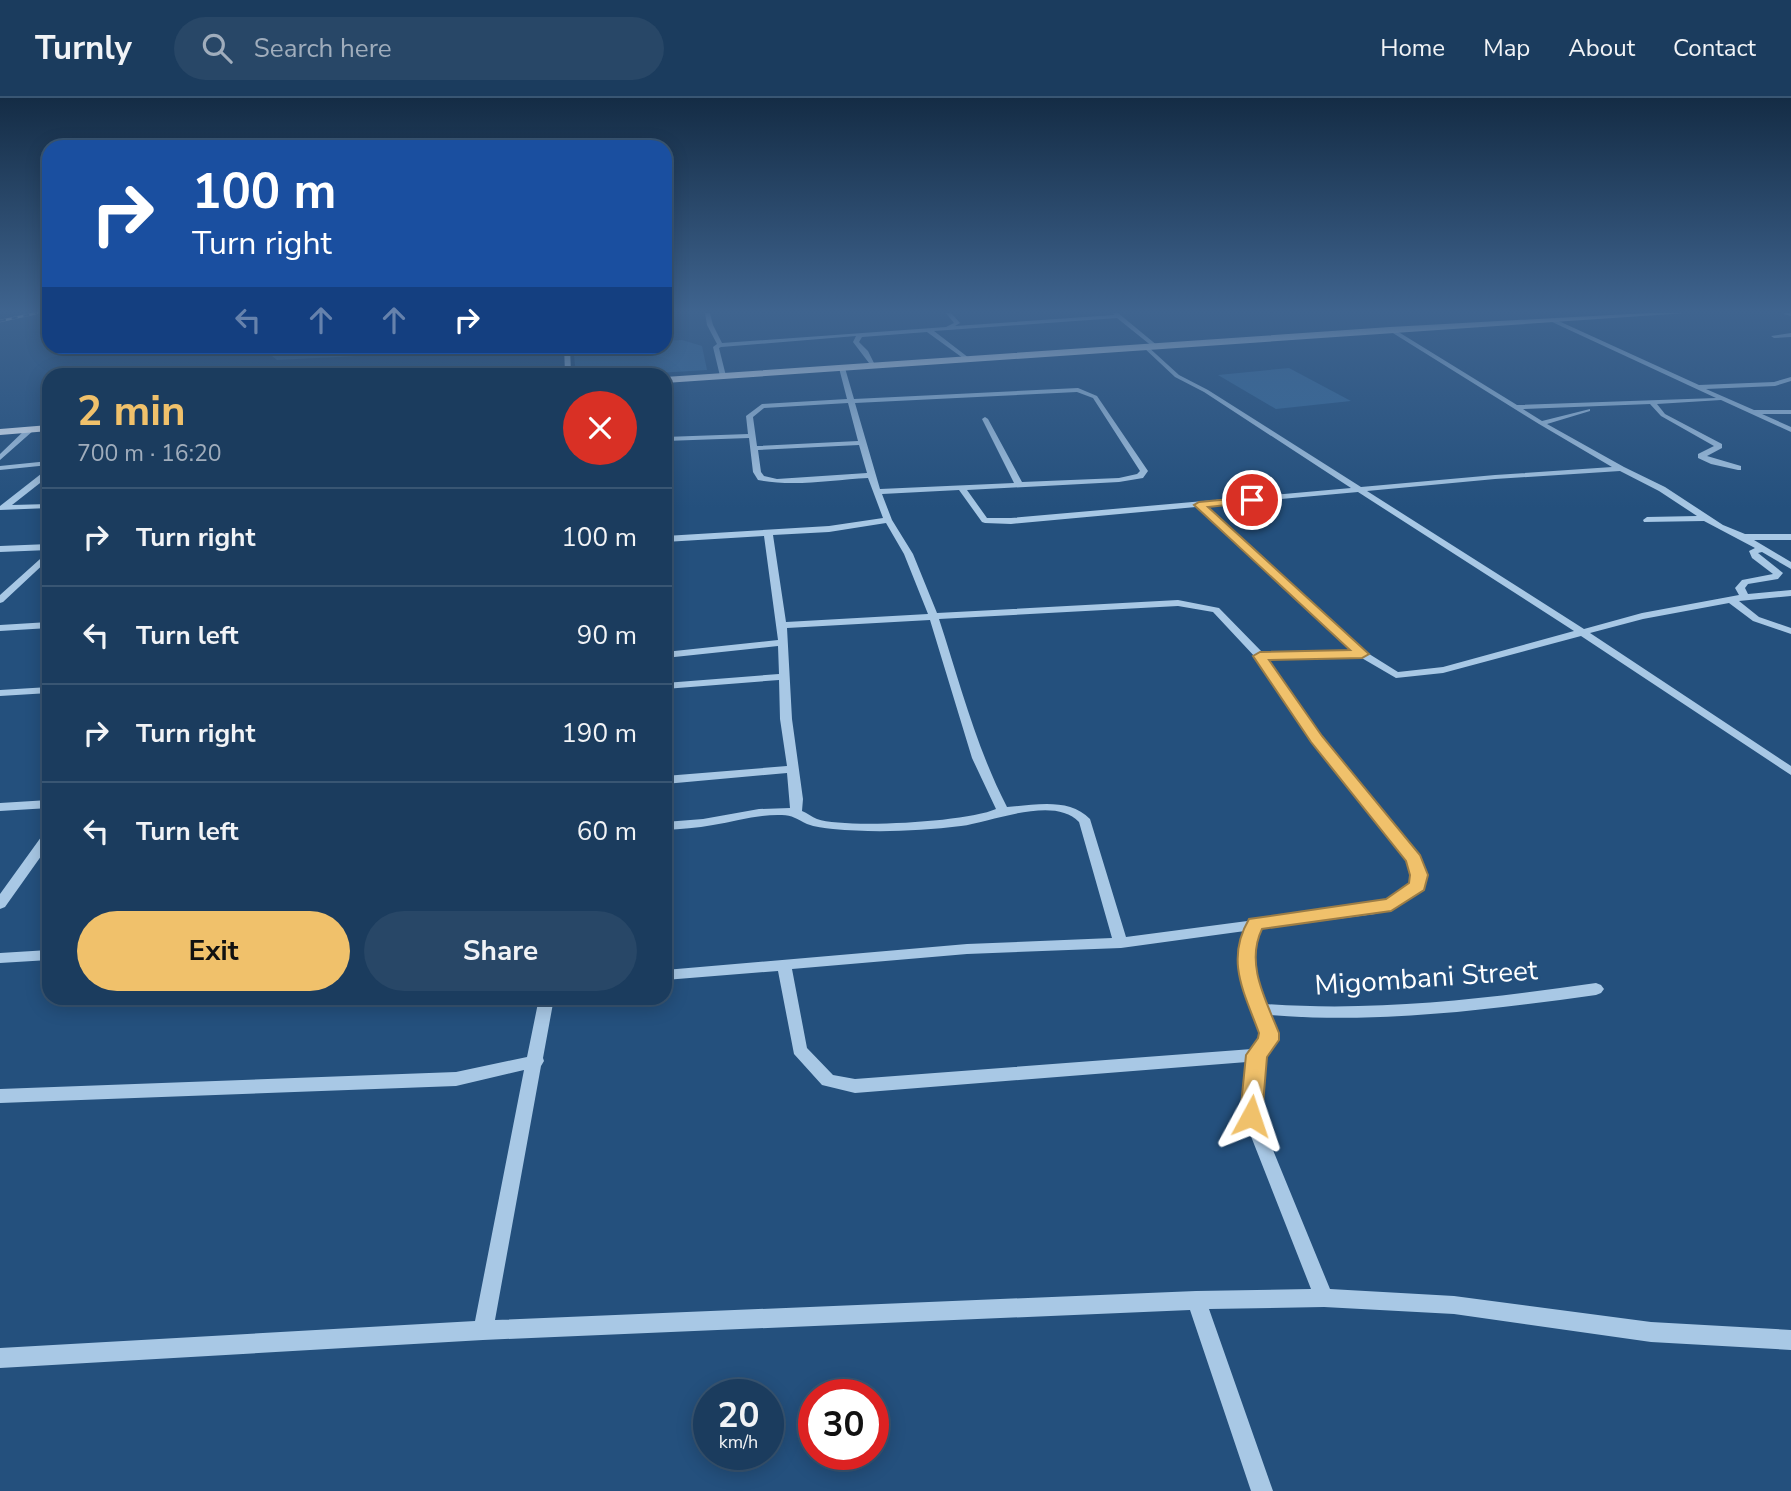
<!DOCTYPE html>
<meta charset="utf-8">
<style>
body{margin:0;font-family:"Nunito Sans",sans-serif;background:#284767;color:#f1f3f6;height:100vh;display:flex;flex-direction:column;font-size:26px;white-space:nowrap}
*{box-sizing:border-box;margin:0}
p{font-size:23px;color:#a0adbc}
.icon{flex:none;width:38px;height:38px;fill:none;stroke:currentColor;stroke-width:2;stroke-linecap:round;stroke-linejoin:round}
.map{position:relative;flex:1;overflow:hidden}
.details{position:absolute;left:42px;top:270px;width:630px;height:637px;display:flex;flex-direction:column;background:#1b3c5e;border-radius:21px;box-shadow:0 4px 18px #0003,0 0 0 2px #395673}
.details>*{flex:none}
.top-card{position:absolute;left:42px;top:42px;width:630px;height:214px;border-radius:21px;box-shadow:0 4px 18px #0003,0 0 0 2px #395673;background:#1a4fa0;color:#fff;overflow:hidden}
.speed{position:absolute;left:693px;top:1281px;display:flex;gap:14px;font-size:35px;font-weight:700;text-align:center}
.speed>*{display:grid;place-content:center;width:91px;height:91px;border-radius:50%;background:#1b3c5e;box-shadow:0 4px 18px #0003,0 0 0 2px #395673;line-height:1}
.speed small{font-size:18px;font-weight:400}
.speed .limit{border:10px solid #d22;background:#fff;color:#111}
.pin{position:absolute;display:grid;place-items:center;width:60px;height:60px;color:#fff;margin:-30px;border:4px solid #fff;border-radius:50%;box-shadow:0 2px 7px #0007}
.me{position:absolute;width:77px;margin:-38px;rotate:5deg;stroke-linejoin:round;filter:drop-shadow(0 0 5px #0008)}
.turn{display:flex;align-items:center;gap:24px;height:147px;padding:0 35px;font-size:32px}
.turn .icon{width:91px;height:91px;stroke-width:2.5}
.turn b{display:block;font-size:49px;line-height:60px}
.lanes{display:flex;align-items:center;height:66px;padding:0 35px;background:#0003;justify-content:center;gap:35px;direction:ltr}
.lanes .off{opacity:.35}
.round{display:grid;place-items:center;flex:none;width:74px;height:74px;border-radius:37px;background:#284767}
.overview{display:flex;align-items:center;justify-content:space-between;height:119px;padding:0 35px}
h1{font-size:42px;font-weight:700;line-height:52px;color:#f0c16b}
.cta{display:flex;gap:14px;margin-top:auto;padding:14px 35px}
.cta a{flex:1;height:80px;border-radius:42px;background:#f0c16b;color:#111;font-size:28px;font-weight:700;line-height:80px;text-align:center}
.cta a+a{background:#284767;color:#f1f3f6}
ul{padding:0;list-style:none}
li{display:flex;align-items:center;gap:21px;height:98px;padding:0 35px;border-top:2px solid #395673}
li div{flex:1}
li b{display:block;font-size:26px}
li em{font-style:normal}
header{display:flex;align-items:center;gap:42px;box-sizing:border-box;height:98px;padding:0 35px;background:#1b3c5e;border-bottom:2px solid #395673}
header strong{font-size:33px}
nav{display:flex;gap:38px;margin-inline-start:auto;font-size:24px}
.search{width:490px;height:63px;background:#284767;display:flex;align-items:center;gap:18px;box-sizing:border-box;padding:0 24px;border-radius:38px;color:#a0adbc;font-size:26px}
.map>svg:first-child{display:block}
.green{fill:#376a9a}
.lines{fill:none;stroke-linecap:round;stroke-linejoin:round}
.minor{fill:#a8c8e5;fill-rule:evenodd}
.major{fill:#e8f2fd;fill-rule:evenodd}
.rail-casing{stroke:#fff;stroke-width:2.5}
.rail{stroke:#24507d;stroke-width:2;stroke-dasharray:6;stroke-linecap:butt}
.route{fill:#f0c16b;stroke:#9c7d46;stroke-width:2}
.labels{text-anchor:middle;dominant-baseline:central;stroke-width:5;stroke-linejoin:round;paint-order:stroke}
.near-street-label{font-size:28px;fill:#fff;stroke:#24507d}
</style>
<header>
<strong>Turnly</strong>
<div class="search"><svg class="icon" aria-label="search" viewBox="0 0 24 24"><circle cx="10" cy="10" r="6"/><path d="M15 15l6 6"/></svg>Search here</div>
<nav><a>Home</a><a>Map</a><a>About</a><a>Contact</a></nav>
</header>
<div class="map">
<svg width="1791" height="1393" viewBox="0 0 1791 1393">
<rect width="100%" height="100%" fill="#24507d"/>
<!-- green -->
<path class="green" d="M682,242L702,248L707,272L642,276H576L573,249L665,248V243Z
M280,249V248L537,249L277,262L272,258Z
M1289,270L1351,303L1276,311L1218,277Z"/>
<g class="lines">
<!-- minor -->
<path class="minor" d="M705,215H710L713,227L722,245L946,229L954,225L946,215H951L960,225L955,228L1114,217L1113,215H1118L1158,248L1153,249L1117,220L934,233L969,260L967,263L927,234L862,239L859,244L868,253L875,267L872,269L853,244L856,238L721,249L719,250L726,278L723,280L720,278L713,249L717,246L707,227Z
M1783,215H1791V218L1784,216Z
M1552,220L1699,287L1774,284L1791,279V283L1775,288L1706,291L1754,312H1791V316H1762L1791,329V334L1721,302L1657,306L1665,316L1722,346V350L1707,358L1741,368V372H1738L1711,366L1698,360V356L1714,348L1661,318L1650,306L1523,311L1542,323L1590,311V313L1547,326L1624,369L1665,389L1723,427L1745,436H1791V442H1754L1791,464V471L1762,454L1758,455L1783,475L1778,481L1748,486L1745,490L1748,496L1791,492V498L1739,503L1759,519L1791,530V536L1753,523L1729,505L1643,521L1590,535L1791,668V677L1581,538L1443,575L1396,580L1360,559L1267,561L1321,639L1419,758L1426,777L1423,791L1396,810L1375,816L1260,831C1251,857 1255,881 1265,906C1376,914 1486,901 1596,885L1601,887L1604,891L1601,895L1596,897C1488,912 1379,926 1270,917L1277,935V942L1264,959L1259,1018L1330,1191L1454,1198L1651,1224L1791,1232V1252L1651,1244L1454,1216L1324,1209L1209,1211L1273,1393H1251L1190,1212L483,1242L0,1270V1250L475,1223L524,972L456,988L0,1005V991L456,974L527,959L539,900H554L543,960L544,963L541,968L495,1222L1196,1193L1311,1191L1243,1018L1247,964L855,995L822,987L794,956L778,873L665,882V872L967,846L1112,840L1079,724C1054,697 992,724 961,728C919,733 875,735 833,731C824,730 815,729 807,726C797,721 792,717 782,717C759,716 736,723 713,727C697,730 681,731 665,732V724L703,721L759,711L790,710L787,675L665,686V678L787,668L780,621L779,582L665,591V585L779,576L778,548L665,560V554L778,542L764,438L665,444V438L829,428L883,420L868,380C832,382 793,389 758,382L753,374L749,340L665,343V339L748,336L746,318L762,306L847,301L839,270L842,268L845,270L854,301L1078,290L1097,298L1148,373L1143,380L1119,384L967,392L987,420H1011L1351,390L1204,294L1175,279L1143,249L1145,246L1179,277L1208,292L1361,389L1495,377L1612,369L1539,326L1388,232V230H1392L1517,307L1716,300L1550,223ZM1077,294L1093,300L1140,373L1137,376L1119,380L1022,384L988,321L985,319L982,321L1014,385L880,391L855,305ZM848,305L858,343L757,348L753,319L764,310ZM859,347L867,375L777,381L764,378L761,374L758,352ZM1620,373L1659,393L1697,418L1647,419L1643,422L1644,424L1704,423L1755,450L1749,453L1752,460L1773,476L1742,482L1735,490L1739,497L1642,515L1584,531L1367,393L1495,381ZM959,392L982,424L985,425L1011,426L1196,409L1353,553L1263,555L1219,510L1178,502L937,515L913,456L892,422L882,396ZM1358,394L1574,533L1443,569L1398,574L1366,554L1205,408ZM886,425L904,456L928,516L786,524L773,437L829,434ZM1178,508L1213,514L1256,560L1313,643L1408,762L1412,777L1411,786L1386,803L1375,806L1126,839L1090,721C1069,699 1034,707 1007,709C976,649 960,585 939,521ZM930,522L972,660L996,711C967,724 846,731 817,721C812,719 807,715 802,713L803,701L792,621L787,530ZM1245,833C1232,869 1248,902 1261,935V940L1252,951L855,981L833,977L807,950L792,871L967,856L1121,850Z
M1791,235V239L1774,240L1771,238Z
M564,248H570L571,276H565Z
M668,280L671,282L668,304L665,306V282Z
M27,330L34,332L0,362V356Z
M49,363V367L0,372V368Z
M46,372H49V378L12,407L49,406V410L0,412V408Z
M49,446V452L0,454V448Z
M49,453V461L3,504L0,505V497Z
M49,524V530L0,533V527Z
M49,589V595L0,598V592Z
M49,702V710L0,713V705Z
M49,734V747L5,809L0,811V796L44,735Z
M49,852V862L0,865V855Z"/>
<!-- major -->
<path class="major" d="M1648,215H1686L665,285V279L1390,229Z
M49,327V333L0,337V331Z"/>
<defs>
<path id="rail" d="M0,223L37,215"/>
</defs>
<!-- rail casing -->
<use href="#rail" class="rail-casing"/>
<!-- rail -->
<use href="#rail" class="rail"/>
</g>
<!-- sky -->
<linearGradient id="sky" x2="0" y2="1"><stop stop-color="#142c45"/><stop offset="0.52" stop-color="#3f648f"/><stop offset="1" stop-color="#3f648f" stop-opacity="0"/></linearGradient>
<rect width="1791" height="410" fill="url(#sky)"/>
<!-- route -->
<path class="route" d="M1252,399L1255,400V404L1208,409L1369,556L1362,560L1269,562L1322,638L1420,757L1428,777L1424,792L1391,813L1262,831C1245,866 1266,902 1279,935V942L1267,959L1262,1018L1259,1025L1251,1028L1244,1025L1240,1018L1246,957L1258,940L1259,935C1244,894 1225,862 1249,821L1386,801L1409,785L1410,777L1406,763L1311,644L1253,558L1260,554L1350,552L1194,407L1199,404Z"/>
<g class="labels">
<!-- near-street labels -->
<g class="near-street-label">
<text transform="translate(1426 880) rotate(-4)">Migombani Street</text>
</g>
</g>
</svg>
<div class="speed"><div>20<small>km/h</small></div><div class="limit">30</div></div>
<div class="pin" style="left:1252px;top:402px;background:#d93025"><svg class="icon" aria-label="arrive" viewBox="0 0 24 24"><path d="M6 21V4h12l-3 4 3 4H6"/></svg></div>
<svg class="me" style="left:1251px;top:1018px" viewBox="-20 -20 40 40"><path d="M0-17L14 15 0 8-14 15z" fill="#f0c16b" stroke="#fff" stroke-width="4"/></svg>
<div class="top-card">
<div class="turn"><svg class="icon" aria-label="right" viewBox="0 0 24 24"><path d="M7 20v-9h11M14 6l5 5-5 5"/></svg><div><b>100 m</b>Turn right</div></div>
<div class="lanes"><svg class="icon off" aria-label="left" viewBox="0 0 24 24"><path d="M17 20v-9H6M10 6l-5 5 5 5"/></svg><svg class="icon off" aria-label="ahead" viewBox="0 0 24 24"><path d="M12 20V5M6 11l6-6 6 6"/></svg><svg class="icon off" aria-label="ahead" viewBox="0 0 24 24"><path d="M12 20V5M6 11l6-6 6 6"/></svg><svg class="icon" aria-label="right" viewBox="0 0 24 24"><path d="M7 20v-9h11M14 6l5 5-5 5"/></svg></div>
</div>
<section class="details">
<div class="overview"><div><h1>2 min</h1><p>700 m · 16:20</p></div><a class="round" style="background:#d93025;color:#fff"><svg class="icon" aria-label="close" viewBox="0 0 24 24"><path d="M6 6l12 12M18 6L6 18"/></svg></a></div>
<ul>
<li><svg class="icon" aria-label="right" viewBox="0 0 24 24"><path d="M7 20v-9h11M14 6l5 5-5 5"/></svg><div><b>Turn right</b></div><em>100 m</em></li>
<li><svg class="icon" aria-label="left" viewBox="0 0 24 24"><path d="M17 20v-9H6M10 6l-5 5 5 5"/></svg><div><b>Turn left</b></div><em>90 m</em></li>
<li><svg class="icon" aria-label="right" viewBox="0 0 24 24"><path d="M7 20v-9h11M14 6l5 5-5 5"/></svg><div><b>Turn right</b></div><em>190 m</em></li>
<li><svg class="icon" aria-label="left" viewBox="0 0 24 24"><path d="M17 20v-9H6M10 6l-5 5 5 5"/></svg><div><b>Turn left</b></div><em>60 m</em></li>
</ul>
<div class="cta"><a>Exit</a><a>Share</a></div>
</section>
</div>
